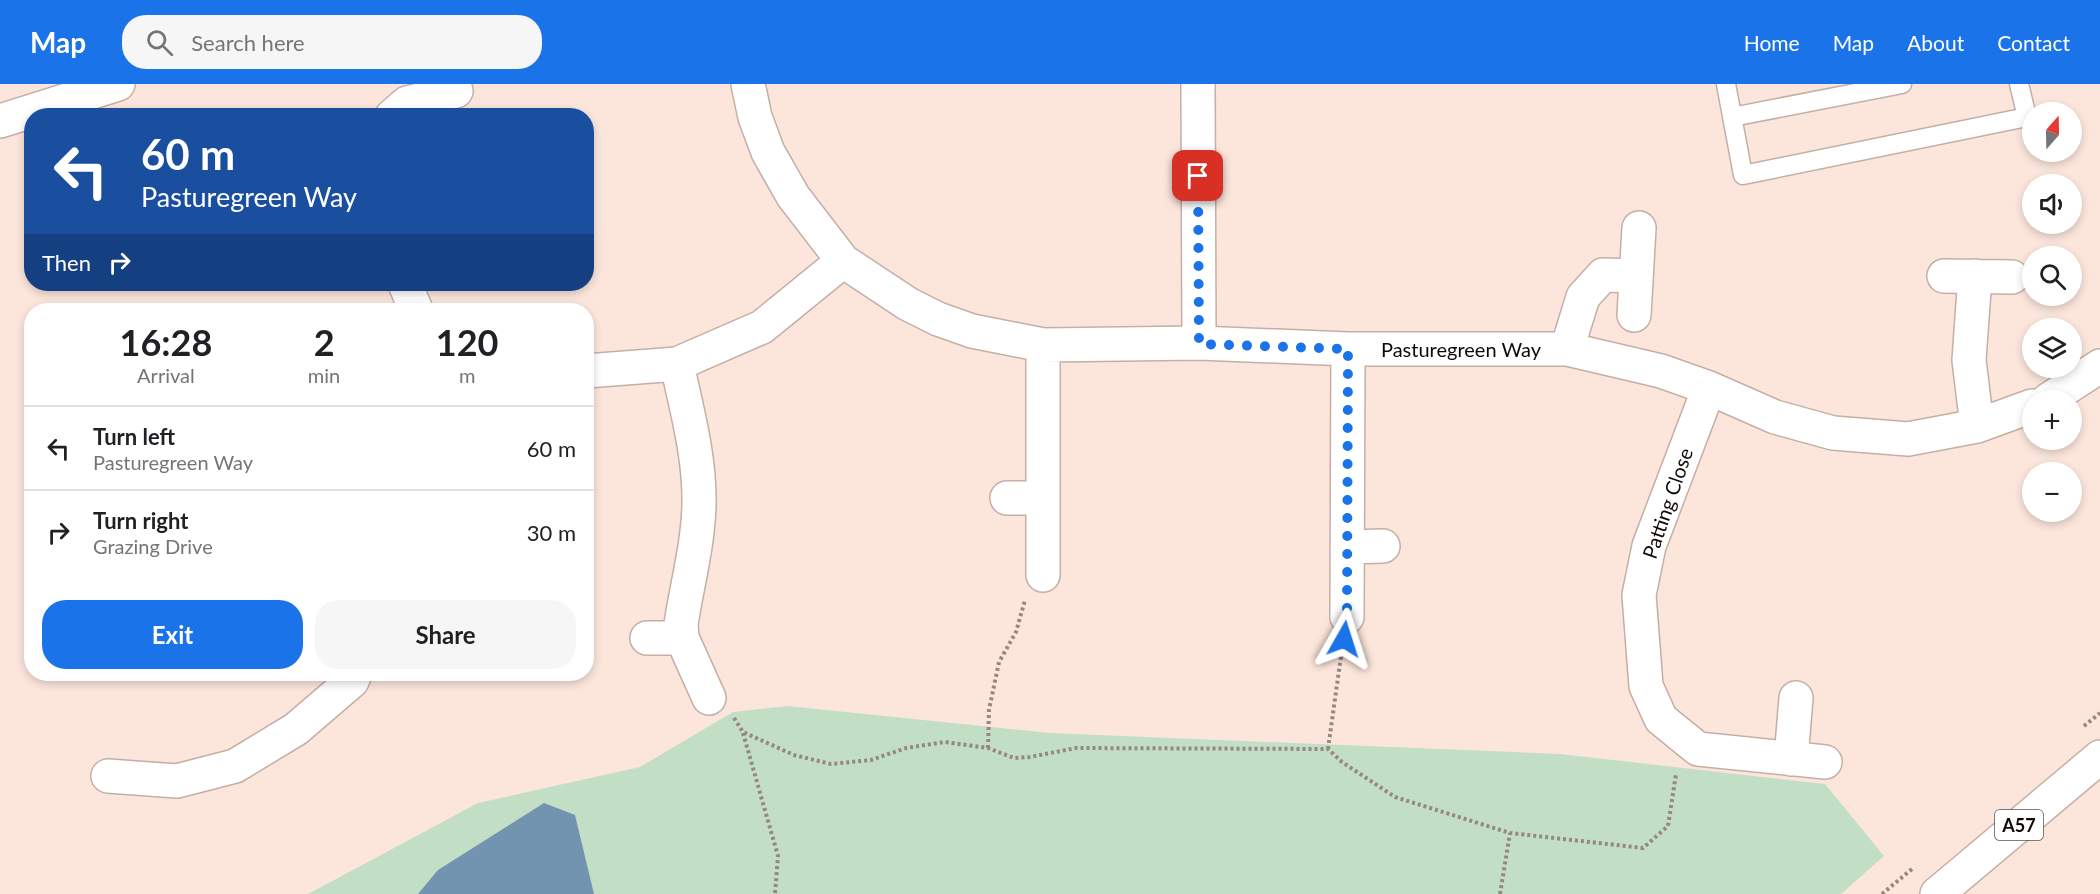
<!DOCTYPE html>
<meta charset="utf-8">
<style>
body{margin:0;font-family:Lato,sans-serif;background:#f6f6f6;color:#202124;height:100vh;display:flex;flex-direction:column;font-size:22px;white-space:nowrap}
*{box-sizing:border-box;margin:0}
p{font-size:20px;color:#757577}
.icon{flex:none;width:33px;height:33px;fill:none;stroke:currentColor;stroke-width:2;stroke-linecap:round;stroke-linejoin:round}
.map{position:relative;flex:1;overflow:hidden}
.side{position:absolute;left:24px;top:219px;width:570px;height:378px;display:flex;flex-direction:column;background:#fff;border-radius:24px;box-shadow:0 3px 9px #0003}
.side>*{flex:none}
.top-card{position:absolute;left:24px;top:24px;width:570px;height:183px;border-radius:24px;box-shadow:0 3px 9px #0003;background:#1a4fa0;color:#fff;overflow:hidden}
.needle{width:39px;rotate:20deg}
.buttons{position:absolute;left:2022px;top:18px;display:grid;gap:12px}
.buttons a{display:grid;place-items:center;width:60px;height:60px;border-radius:50%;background:#fff;box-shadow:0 3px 9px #0003;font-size:30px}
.pin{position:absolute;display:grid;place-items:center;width:51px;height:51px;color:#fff;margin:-26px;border-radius:12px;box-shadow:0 3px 9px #0006}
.me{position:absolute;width:66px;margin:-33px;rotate:6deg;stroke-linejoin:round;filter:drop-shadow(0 0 4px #0008)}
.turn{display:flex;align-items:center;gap:21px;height:126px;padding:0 18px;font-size:27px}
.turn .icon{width:78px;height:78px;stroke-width:2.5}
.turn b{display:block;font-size:42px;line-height:51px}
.then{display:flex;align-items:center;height:57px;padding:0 18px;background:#0003;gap:12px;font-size:22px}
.eta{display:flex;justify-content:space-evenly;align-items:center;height:102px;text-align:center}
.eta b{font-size:36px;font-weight:700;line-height:42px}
.button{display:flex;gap:12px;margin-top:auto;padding:12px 18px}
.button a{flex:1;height:69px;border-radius:24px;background:#1a73e8;color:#fff;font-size:24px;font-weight:700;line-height:69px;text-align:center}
.button a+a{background:#f6f6f6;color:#202124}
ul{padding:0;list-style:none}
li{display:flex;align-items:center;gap:18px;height:84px;padding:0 18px;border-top:2px solid #e0e0e0}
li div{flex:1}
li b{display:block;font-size:22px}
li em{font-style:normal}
header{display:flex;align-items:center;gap:36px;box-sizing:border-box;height:84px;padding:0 30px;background:#1a73e8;color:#fff}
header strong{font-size:28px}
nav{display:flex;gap:33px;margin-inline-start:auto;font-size:21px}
.search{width:420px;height:54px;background:#f6f6f6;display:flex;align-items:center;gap:15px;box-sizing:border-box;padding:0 21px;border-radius:24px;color:#757577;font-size:22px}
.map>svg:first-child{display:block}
.green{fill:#c2dfc6}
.water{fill:#7294b0}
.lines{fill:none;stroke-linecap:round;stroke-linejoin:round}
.service-casing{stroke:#c4afa6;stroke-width:21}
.minor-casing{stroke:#c4afa6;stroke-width:36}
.secondary-casing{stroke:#c4afa6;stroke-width:36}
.trunk-casing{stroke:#c4afa6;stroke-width:36}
.path{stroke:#968780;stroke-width:4;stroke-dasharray:3 3;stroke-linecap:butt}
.service{stroke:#fff;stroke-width:18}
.minor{stroke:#fff;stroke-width:33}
.secondary{stroke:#fff;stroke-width:33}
.trunk{stroke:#fff;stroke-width:33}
.route{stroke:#1a73e8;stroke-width:10;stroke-dasharray:0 18}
.labels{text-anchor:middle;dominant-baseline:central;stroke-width:5;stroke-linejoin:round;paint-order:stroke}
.shield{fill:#fff;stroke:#585451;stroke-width:1.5}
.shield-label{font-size:18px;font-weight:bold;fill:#100a07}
.street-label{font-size:20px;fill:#100a07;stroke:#fff}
</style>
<header>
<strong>Map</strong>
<div class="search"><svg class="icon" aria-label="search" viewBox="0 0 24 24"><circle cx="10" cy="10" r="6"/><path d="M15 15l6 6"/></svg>Search here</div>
<nav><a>Home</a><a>Map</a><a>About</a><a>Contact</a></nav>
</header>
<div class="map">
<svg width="2100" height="810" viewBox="0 0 2100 810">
<rect width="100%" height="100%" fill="#fce6dc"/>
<!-- green -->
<path class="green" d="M788,622L1050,649L1560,670L1825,700L1884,772L1841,810H308L478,719L640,683L733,628Z"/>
<!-- water -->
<path class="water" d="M544,719L575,731L594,810H418L438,786Z"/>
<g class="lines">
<defs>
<path id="service" d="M1726,0L1743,91L2027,33L2019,0
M1732,33L1902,0"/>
<path id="minor" d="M748,0L755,33L768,68L793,112L843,177L908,220L938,235L972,247L1043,261L1199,259L1348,265H1567L1661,287L1709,304L1775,333L1833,349L1908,355L1977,342L2032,322
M1198,0L1199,259
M392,32L407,19L456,7
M1944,192L2012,193
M1975,192L1969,276L1977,342
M405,200L416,226
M1634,231L1639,144
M1043,261V491
M1567,265L1583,213L1603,191L1636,192
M677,280C687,327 700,373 699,421C698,461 687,501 681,540L682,554L709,614
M586,287L677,280L762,243L843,177
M1709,304L1649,462L1639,511L1646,602L1661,635L1698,665L1825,678
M2048,316L2100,282
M1007,414H1043
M1347,463L1383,462
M1347,533L1348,265
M647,554H682
M1791,675L1796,614
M108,692L177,697L235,682L296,645L352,597L355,590"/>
<path id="secondary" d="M0,37L118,0"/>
<path id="trunk" d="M1937,810L2100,673"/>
</defs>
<!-- service casing -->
<use href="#service" class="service-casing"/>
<!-- minor casing -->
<use href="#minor" class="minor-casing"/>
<!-- secondary casing -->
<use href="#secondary" class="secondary-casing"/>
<!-- trunk casing -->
<use href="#trunk" class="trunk-casing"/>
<!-- path -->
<path class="path" d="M734,634L743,648L794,671L831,680L871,676L906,664L945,658L988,664L1014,674L1030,673L1076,664L1328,665L1342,678L1395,713L1510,749L1643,764L1668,742L1676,690
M2084,642L2100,629
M743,649L778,772L775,810
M988,664L989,626L999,578L1016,548L1025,516
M1328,665L1342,565
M1500,810L1510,749
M1882,810L1912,785"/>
<!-- service -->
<use href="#service" class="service"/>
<!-- minor -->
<use href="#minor" class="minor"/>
<!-- secondary -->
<use href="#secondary" class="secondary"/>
<!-- trunk -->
<use href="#trunk" class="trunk"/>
</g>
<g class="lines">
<!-- route -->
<path class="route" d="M1198,92L1199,260L1348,265L1347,533L1344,555"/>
</g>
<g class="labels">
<!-- shield labels -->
<rect class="shield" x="1995" y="726" width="48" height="30" rx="4.5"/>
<g class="shield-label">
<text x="2019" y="741">A57</text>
</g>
<!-- street labels -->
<g class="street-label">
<text x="1461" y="265">Pasturegreen Way</text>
<text transform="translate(1667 419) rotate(-71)">Patting Close</text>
</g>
</g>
</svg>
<div class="buttons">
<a><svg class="needle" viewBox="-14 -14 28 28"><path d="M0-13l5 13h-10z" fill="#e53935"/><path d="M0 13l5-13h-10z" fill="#757577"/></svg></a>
<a><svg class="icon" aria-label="sound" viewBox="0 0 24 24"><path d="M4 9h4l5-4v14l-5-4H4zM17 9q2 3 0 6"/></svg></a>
<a><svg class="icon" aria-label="search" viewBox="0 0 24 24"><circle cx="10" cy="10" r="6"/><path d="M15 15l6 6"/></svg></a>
<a><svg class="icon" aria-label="layers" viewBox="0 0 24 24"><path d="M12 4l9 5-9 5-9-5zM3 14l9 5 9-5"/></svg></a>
<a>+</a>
<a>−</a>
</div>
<div class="pin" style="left:1198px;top:92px;background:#d93025"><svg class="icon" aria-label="arrive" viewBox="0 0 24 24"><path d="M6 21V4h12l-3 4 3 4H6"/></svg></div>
<svg class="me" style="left:1344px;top:555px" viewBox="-20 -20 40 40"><path d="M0-17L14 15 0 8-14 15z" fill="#1a73e8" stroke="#fff" stroke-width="4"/></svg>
<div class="top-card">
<div class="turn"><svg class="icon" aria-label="left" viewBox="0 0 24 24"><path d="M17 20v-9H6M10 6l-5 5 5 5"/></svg><div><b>60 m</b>Pasturegreen Way</div></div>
<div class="then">Then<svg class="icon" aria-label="right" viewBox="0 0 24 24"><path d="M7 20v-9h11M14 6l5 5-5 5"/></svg></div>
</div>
<section class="side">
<div class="eta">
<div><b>16:28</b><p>Arrival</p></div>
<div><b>2</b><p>min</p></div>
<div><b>120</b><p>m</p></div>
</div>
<ul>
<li><svg class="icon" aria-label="left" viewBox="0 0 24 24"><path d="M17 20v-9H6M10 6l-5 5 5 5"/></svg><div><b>Turn left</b><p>Pasturegreen Way</p></div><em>60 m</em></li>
<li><svg class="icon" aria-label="right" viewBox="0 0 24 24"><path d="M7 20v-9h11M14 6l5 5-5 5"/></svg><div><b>Turn right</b><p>Grazing Drive</p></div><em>30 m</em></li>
</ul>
<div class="button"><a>Exit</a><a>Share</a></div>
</section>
</div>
